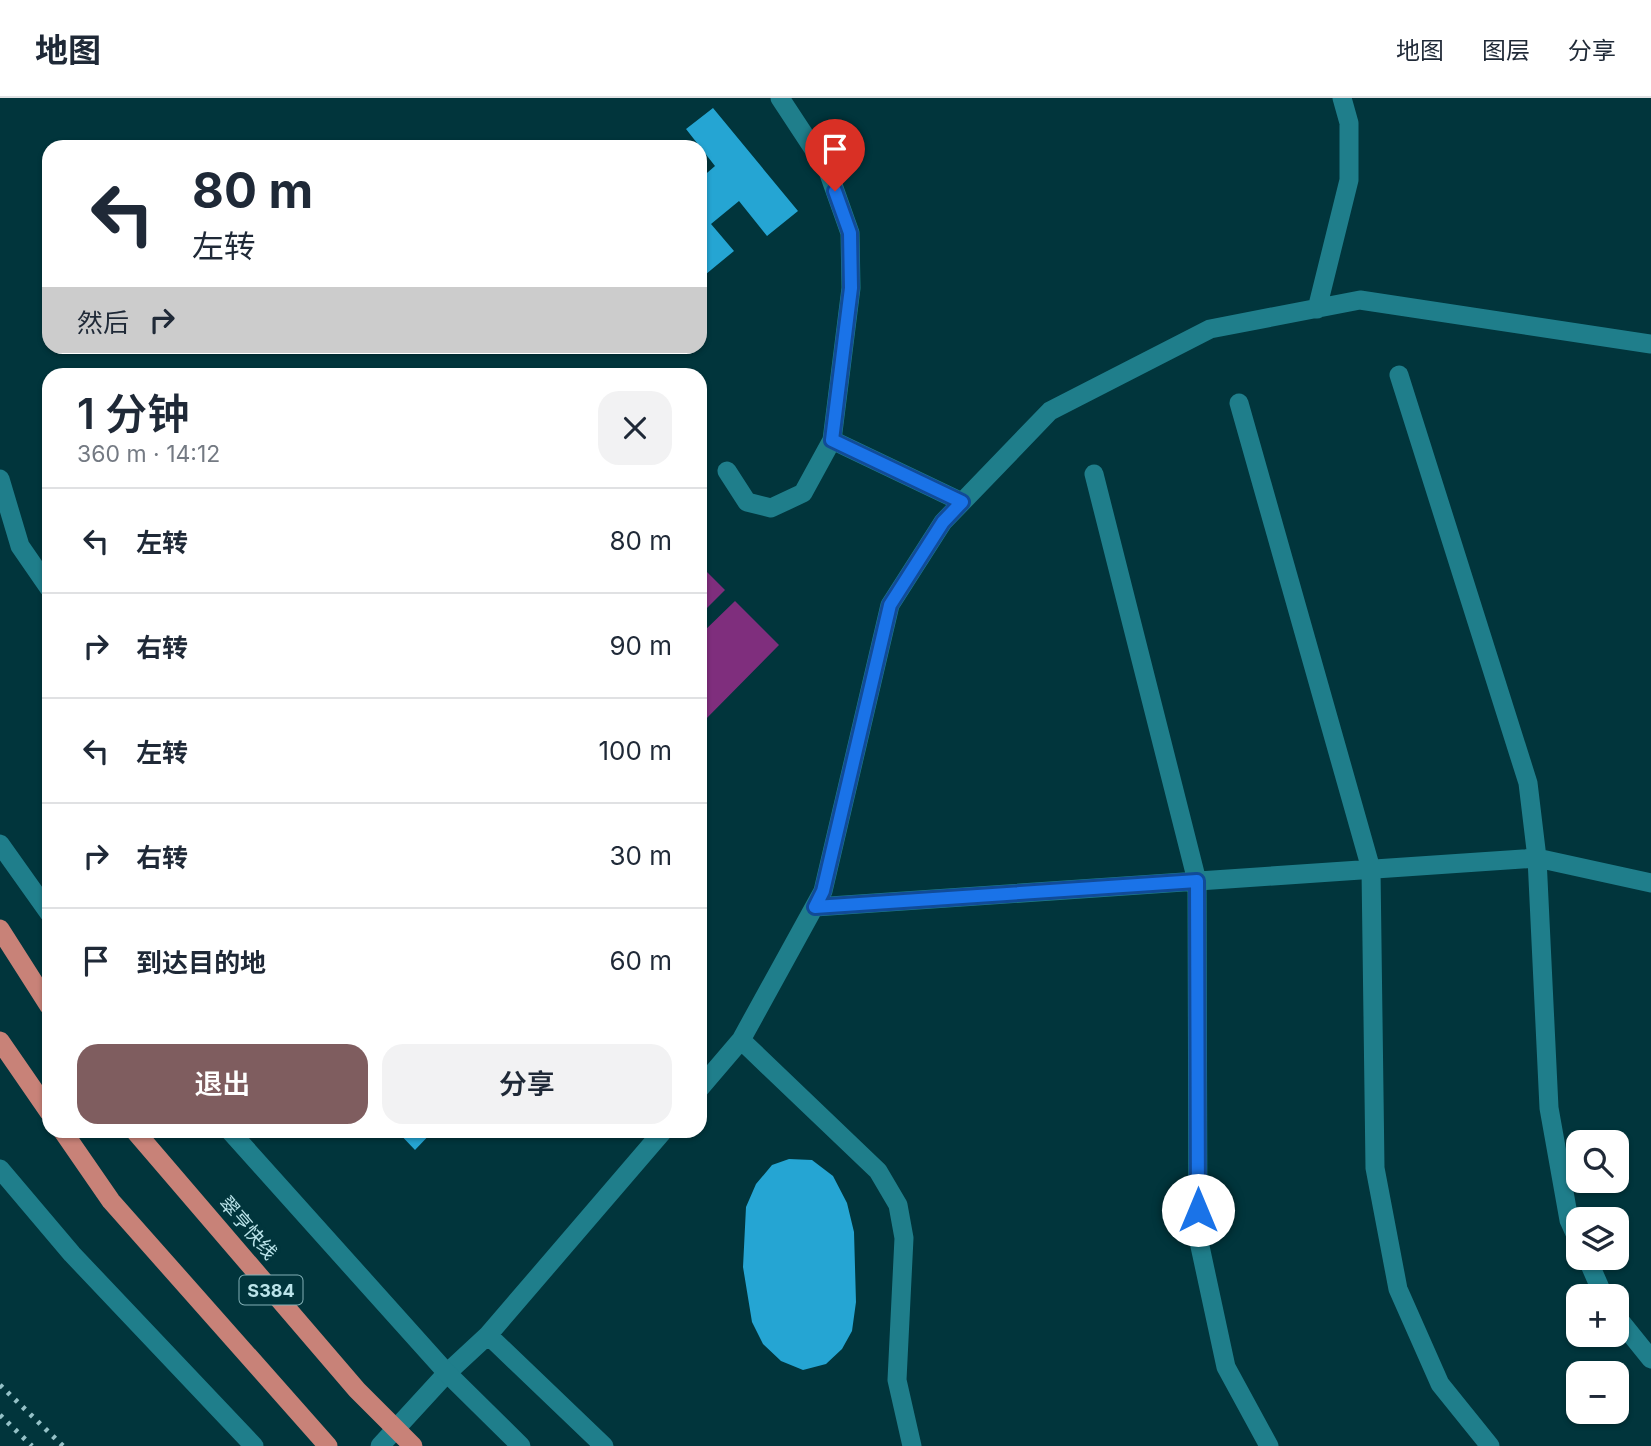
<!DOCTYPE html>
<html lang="zh">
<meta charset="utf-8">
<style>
body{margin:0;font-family:Inter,"Noto Sans SC",sans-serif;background:#f2f2f3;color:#1f2937;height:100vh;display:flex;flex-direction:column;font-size:26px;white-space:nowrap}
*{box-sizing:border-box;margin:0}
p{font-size:23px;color:#747a83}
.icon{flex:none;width:38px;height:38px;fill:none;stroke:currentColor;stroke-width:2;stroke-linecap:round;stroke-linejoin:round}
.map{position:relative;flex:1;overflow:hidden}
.sheet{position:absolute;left:42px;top:270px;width:665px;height:770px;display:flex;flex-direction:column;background:#fff;border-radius:21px;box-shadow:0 2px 5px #0004}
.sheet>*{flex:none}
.hud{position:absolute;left:42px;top:42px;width:665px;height:214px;border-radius:21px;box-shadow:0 2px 5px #0004;background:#fff;color:#1f2937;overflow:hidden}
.tools{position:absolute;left:1566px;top:1032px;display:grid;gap:14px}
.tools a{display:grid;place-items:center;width:63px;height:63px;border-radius:14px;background:#fff;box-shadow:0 2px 5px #0004;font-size:35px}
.pin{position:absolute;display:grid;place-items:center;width:60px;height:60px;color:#fff;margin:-72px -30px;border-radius:50% 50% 50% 0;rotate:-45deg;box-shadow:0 0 7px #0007}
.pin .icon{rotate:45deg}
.me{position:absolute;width:77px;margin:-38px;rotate:0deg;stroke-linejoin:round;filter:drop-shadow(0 0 5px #0008)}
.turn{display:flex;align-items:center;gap:24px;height:147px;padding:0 35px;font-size:32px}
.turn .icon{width:91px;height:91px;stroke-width:2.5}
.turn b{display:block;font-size:49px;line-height:60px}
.then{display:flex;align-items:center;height:66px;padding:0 35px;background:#0003;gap:14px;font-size:26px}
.round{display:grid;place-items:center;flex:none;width:74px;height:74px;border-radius:21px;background:#f2f2f3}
.headline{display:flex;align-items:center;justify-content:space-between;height:119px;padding:0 35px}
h1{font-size:42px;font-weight:600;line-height:52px}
.primary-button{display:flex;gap:14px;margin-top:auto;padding:14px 35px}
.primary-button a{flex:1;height:80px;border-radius:21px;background:#7f5d5f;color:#fff;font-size:28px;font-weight:600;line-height:80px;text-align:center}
.primary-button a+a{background:#f2f2f3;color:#1f2937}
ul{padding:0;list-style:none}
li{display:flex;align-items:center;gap:21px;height:105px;padding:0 35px;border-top:2px solid #e0e1e3}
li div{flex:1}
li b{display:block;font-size:26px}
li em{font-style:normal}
header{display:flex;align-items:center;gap:42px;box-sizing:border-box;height:98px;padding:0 35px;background:#fff;border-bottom:2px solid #e0e1e3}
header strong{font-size:33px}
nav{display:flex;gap:38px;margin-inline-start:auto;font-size:24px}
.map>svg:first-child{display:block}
.green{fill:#7f2e7d}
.building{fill:#25a5d3}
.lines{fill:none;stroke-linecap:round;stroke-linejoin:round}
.minor{stroke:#1f7e8b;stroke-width:19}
.tertiary{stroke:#1f7e8b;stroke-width:19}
.trunk{stroke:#c88278;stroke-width:19}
.rail{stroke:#95c1c7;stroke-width:5;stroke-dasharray:3.5 7;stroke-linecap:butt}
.route-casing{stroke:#114b97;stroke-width:18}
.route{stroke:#1a73e8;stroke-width:12}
.labels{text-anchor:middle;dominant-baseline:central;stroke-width:7;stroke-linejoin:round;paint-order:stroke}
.shield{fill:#01353c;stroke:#83b0b6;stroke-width:2}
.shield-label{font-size:18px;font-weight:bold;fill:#bbe4ea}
.street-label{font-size:19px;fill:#bbe4ea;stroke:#01353c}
</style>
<header>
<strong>地图</strong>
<nav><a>地图</a><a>图层</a><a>分享</a></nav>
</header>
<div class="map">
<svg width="1651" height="1348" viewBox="0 0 1651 1348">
<rect width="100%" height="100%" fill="#01353c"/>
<!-- green -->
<path class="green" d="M700,467L725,492L700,517Z
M735,503L779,547L700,627V537Z"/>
<!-- building -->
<path class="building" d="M713,10L798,113L767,138L739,103L711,126L734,153L700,181V81L715,68L686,31Z
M396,1032H434L415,1052Z
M789,1061L812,1062L833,1078L847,1105L854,1134L856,1204L852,1233L842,1251L826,1266L803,1272L781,1263L763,1246L752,1224L743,1169L746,1109L756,1086L772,1067Z"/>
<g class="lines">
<!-- minor -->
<path class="minor" d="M1317,211L1349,82V25L1342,0
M1399,277L1528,685L1537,760L1549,1010L1569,1122L1578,1142
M1239,305L1371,771L1375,1070L1398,1191L1440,1286L1490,1348
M832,342L962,404
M727,373L747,404L771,410L803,395L832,342L851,190L850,135L828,73L780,0
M1094,376L1197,783L1198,1139L1226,1269L1269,1348
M0,381L20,448L49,490
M815,809L1537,760L1651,785
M741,942L878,1073L898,1107L904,1140L897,1282L912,1348
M700,990L741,942L823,793L890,507L943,424L1050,313L1210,231L1360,202L1651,246
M1587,1160L1604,1199
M1617,1219L1651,1261
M488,1237L604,1348
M380,1348L447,1275L488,1237L664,1032"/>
<!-- tertiary -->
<path class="tertiary" d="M0,746L49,815
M229,1032L447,1275L521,1348
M0,1071L72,1156L254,1348"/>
<!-- trunk -->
<path class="trunk" d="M0,831L49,908
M0,943L49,1014
M62,1032L111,1103L328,1348
M134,1032L357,1292L413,1348"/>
<!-- rail -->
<path class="rail" d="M0,1287L63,1348
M0,1317L32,1348"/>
</g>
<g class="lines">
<defs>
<path id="route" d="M835,93L850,135L851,190L832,342L962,404L943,424L890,507L823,793L815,809L1197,783L1198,1112"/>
</defs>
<!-- route casing -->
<use href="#route" class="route-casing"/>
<!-- route -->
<use href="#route" class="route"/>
</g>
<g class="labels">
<!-- shield labels -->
<rect class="shield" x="239.5" y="1177.5" width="63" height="29" rx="5"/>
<g class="shield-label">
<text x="271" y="1192">S384</text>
</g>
<!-- street labels -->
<g class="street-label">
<text transform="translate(248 1130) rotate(49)">翠亨快线</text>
</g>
</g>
</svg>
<div class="tools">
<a><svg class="icon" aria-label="search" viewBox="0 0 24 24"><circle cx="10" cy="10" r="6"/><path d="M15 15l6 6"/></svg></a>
<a><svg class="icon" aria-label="layers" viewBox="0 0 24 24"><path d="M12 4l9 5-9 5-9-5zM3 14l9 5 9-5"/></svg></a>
<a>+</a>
<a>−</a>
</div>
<div class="pin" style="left:835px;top:93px;background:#d93025"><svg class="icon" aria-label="arrive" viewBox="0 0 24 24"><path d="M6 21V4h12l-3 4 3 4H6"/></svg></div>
<svg class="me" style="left:1198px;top:1112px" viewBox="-20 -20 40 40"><circle r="19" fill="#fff"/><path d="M0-13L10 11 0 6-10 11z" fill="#1a73e8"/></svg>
<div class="hud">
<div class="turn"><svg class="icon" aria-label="left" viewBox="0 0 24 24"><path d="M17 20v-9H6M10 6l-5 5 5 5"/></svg><div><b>80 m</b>左转</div></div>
<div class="then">然后<svg class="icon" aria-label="right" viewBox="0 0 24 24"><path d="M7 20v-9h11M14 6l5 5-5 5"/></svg></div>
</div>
<section class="sheet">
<div class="headline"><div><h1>1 分钟</h1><p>360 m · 14:12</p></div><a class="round"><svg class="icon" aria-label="close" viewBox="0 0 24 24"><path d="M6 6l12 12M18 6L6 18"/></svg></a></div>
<ul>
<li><svg class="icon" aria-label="left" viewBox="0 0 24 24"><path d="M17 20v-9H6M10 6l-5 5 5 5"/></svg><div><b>左转</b></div><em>80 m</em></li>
<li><svg class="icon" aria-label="right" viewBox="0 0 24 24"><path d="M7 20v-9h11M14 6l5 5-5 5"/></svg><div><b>右转</b></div><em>90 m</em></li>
<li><svg class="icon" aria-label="left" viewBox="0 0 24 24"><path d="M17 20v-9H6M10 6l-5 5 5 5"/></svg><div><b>左转</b></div><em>100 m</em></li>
<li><svg class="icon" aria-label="right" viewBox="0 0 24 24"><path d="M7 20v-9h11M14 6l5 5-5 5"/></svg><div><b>右转</b></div><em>30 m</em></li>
<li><svg class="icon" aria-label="arrive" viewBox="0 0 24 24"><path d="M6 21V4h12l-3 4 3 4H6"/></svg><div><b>到达目的地</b></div><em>60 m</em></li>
</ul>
<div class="primary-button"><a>退出</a><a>分享</a></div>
</section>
</div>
